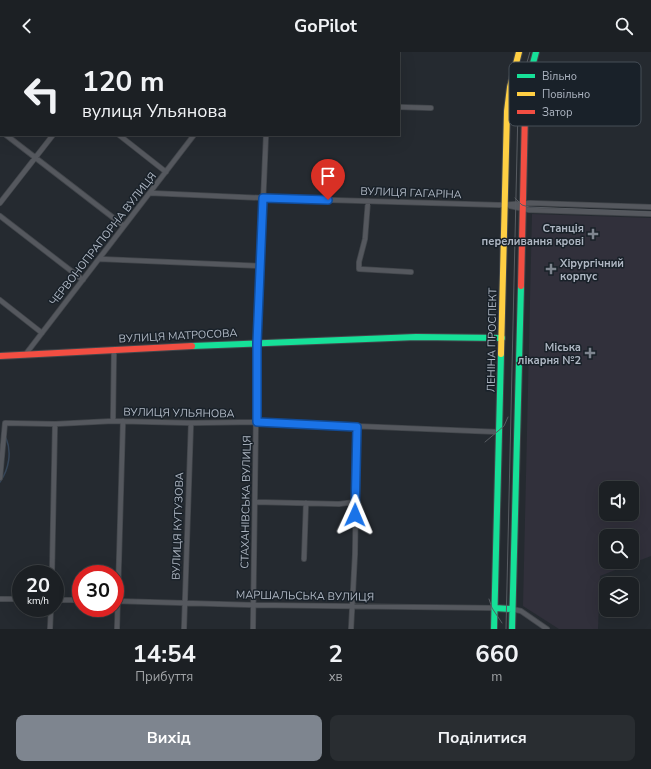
<!DOCTYPE html>
<html lang="uk">
<meta charset="utf-8">
<style>
body{margin:0;font-family:"Nunito Sans",sans-serif;background:#292d31;color:#f1f3f6;height:100vh;display:flex;flex-direction:column;font-size:15px;white-space:nowrap}
*{box-sizing:border-box;margin:0}
p{font-size:13px;color:#a0a3a6}
.icon{flex:none;width:22px;height:22px;fill:none;stroke:currentColor;stroke-width:2;stroke-linecap:round;stroke-linejoin:round}
.map{position:relative;height:577px;overflow:hidden}
.side{display:flex;flex-direction:column;background:#1c2024;flex:1}
.side>*{flex:none}
.hud{position:absolute;left:0px;top:0px;width:400px;height:84px;box-shadow:0 4px 16px #0002,0 0 0 1px #3a3e41;background:#1c2024;color:#f1f3f6;overflow:hidden}
.controls{position:absolute;left:599px;top:429px;display:grid;gap:8px}
.controls a{display:grid;place-items:center;width:40px;height:40px;border-radius:8px;background:#1c2024;box-shadow:0 4px 16px #0002,0 0 0 1px #3a3e41;font-size:20px}
.speed{position:absolute;left:12px;top:513px;display:flex;gap:8px;font-size:20px;font-weight:700;text-align:center}
.speed>*{display:grid;place-content:center;width:52px;height:52px;border-radius:50%;background:#1c2024;box-shadow:0 4px 16px #0002,0 0 0 1px #3a3e41;line-height:1}
.speed small{font-size:10px;font-weight:400}
.speed .limit{border:6px solid #d22;background:#fff;color:#111}
.pin{position:absolute;display:grid;place-items:center;width:34px;height:34px;color:#fff;margin:-41px -17px;border-radius:50% 50% 50% 0;rotate:-45deg;box-shadow:0 0 4px #0007}
.pin .icon{rotate:45deg}
.me{position:absolute;width:44px;margin:-22px;rotate:1deg;stroke-linejoin:round;filter:drop-shadow(0 0 3px #0008)}
.turn{display:flex;align-items:center;gap:14px;height:84px;padding:0 16px;font-size:18px}
.turn .icon{width:52px;height:52px;stroke-width:2.5}
.turn b{display:block;font-size:28px;line-height:34px}
.eta{display:flex;justify-content:space-evenly;align-items:center;height:68px;text-align:center}
.eta b{font-size:24px;font-weight:700;line-height:28px}
.action{display:flex;gap:8px;margin-top:auto;padding:8px 16px}
.action a{flex:1;height:46px;border-radius:8px;background:#7e858f;color:#fff;font-size:16px;font-weight:700;line-height:46px;text-align:center}
.action a+a{background:#292d31;color:#f1f3f6}
header{display:flex;justify-content:space-between;align-items:center;height:52px;padding:0 16px;background:#1c2024;font-size:18px;font-weight:700}
.map>svg:first-child{display:block}
.medical{fill:#31303b;fill-rule:evenodd}
.lines{fill:none;stroke-linecap:round;stroke-linejoin:round}
.stream{stroke:#354558;stroke-width:1.5}
.street-casing{stroke:#42464b;stroke-width:6}
.fast-casing{stroke:#42464b;stroke-width:8}
.slow-casing{stroke:#42464b;stroke-width:8}
.jam-casing{stroke:#42464b;stroke-width:8}
.street{stroke:#55585e;stroke-width:4.5}
.fast{stroke:#16e098;stroke-width:6}
.slow{stroke:#ffcf43;stroke-width:6}
.jam{stroke:#f24e42;stroke-width:6}
.tram{stroke:#585c62;stroke-width:1}
.route-casing{stroke:#114b97;stroke-width:10}
.route{stroke:#1a73e8;stroke-width:7}
.poi-dot{fill:#7e858f;stroke:#192129;stroke-width:1.5}
.labels{text-anchor:middle;dominant-baseline:central;stroke-width:3;stroke-linejoin:round;paint-order:stroke}
.street-label{font-size:11px;fill:#aeb6c2;stroke:#192129}
.poi-label{font-size:11px;font-weight:bold;fill:#aeb6c2;stroke:#192129;text-anchor:end}
.key{fill:#192129;stroke:#464e57;stroke-width:1}
.key-label{font-size:11px;fill:#aeb6c2}
</style>
<header><svg class="icon" aria-label="back" viewBox="0 0 24 24"><path d="M15 5l-7 7 7 7"/></svg>GoPilot<svg class="icon" aria-label="search" viewBox="0 0 24 24"><circle cx="10" cy="10" r="6"/><path d="M15 15l6 6"/></svg></header>
<div class="map">
<svg width="651" height="577" viewBox="0 0 651 577">
<rect width="100%" height="100%" fill="#252a30"/>
<!-- medical -->
<path class="medical" d="M532,162L651,166V504L600,524L598,577H559L523,554ZM606,436H632V462H606ZM606,484H632V510H606Z"/>
<g class="lines">
<!-- stream -->
<path class="stream" d="M0,430C9,417 12,400 6,386"/>
<defs>
<path id="street" d="M10,0L11,1
M116,0L117,1
M229,0L230,1
M270,0V1
M257,1L258,0
M399,55L431,56
M0,78L1,79
M6,83L124,174
M119,83L166,120
M150,141L263,146L499,153L530,151L651,155
M368,149L365,187L359,210V217L411,220
M0,151L53,83
M510,154L529,158L651,162
M0,164L83,228
M100,207L260,214
M0,248L42,281
M25,303L194,83
M113,369L114,298
M0,426L5,371L55,372L113,369L191,371L257,370L499,380
M255,450L339,452L355,450
M304,507L306,451
M52,522L55,372
M0,547H21
M55,548H81
M115,549L253,553L495,556
M512,557L521,559L547,577
M50,577L51,556
M117,577L123,369
M184,577L191,371
M253,577L257,291L266,83
M351,577L355,502L357,375"/>
<path id="fast" d="M525,60L528,30L536,0
M192,294L416,285L502,286
M495,556L512,557
M494,577L501,302
M512,577L521,234"/>
<path id="slow" d="M501,302L507,59L510,35L519,0"/>
<path id="jam" d="M521,234L525,60
M0,304L192,294"/>
</defs>
<!-- street casing -->
<use href="#street" class="street-casing"/>
<!-- fast casing -->
<use href="#fast" class="fast-casing"/>
<!-- slow casing -->
<use href="#slow" class="slow-casing"/>
<!-- jam casing -->
<use href="#jam" class="jam-casing"/>
<!-- street -->
<use href="#street" class="street"/>
<!-- fast -->
<use href="#fast" class="fast"/>
<!-- slow -->
<use href="#slow" class="slow"/>
<!-- jam -->
<use href="#jam" class="jam"/>
<!-- tram -->
<path class="tram" d="M515,146L522,153L529,155L651,160
M485,390L504,374L508,365
M489,547L492,556L502,571
M506,577L518,56L521,31L530,0"/>
</g>
<g class="lines">
<defs>
<path id="route" d="M328,148L263,146L257,291V370L357,375L355,463"/>
</defs>
<!-- route casing -->
<use href="#route" class="route-casing"/>
<!-- route -->
<use href="#route" class="route"/>
</g>
<!-- markers -->
<g class="poi-dot">
<path d="M591 176h4v4h4v4h-4v4h-4v-4h-4v-4h4z"/>
<path d="M549 211h4v4h4v4h-4v4h-4v-4h-4v-4h4z"/>
<path d="M588 295h4v4h4v4h-4v4h-4v-4h-4v-4h4z"/>
</g>
<g class="labels">
<!-- street labels -->
<g class="street-label">
<text transform="translate(411 141) rotate(2)">ВУЛИЦЯ ГАГАРІНА</text>
<text transform="translate(103 187) rotate(-52)">ЧЕРВОНОПРАПОРНА ВУЛИЦЯ</text>
<text transform="translate(178 284) rotate(-3)">ВУЛИЦЯ МАТРОСОВА</text>
<text transform="translate(492 288) rotate(-89)">ЛЕНІНА ПРОСПЕКТ</text>
<text transform="translate(179 361) rotate(1)">ВУЛИЦЯ УЛЬЯНОВА</text>
<text transform="translate(246 450) rotate(-89)">СТАХАНІВСЬКА ВУЛИЦЯ</text>
<text transform="translate(178 474) rotate(-88)">ВУЛИЦЯ КУТУЗОВА</text>
<text transform="translate(305 544) rotate(1)">МАРШАЛЬСЬКА ВУЛИЦЯ</text>
</g>
<!-- poi labels -->
<g class="poi-label">
<text x="584" y="176">Станція<tspan x="584" dy="13">переливання крові</tspan></text>
<text x="560" y="211" text-anchor="start">Хірургічний<tspan x="560" dy="13">корпус</tspan></text>
<text x="581" y="295">Міська<tspan x="581" dy="13">лікарня №2</tspan></text>
</g>
</g>
<!-- legend -->
<rect x="509" y="10" width="132" height="64" rx="6" class="key"/>
<rect x="517" y="22" width="18" height="4" fill="#16e098"/>
<rect x="517" y="40" width="18" height="4" fill="#ffcf43"/>
<rect x="517" y="58" width="18" height="4" fill="#f24e42"/>
<g class="key-label">
<text x="542" y="28">Вільно</text>
<text x="542" y="46">Повільно</text>
<text x="542" y="64">Затор</text>
</g>
</svg>
<div class="controls">
<a><svg class="icon" aria-label="sound" viewBox="0 0 24 24"><path d="M4 9h4l5-4v14l-5-4H4zM17 9q2 3 0 6"/></svg></a>
<a><svg class="icon" aria-label="search" viewBox="0 0 24 24"><circle cx="10" cy="10" r="6"/><path d="M15 15l6 6"/></svg></a>
<a><svg class="icon" aria-label="layers" viewBox="0 0 24 24"><path d="M12 4l9 5-9 5-9-5zM3 14l9 5 9-5"/></svg></a>
</div>
<div class="speed"><div>20<small>km/h</small></div><div class="limit">30</div></div>
<div class="pin" style="left:328px;top:148px;background:#d93025"><svg class="icon" aria-label="arrive" viewBox="0 0 24 24"><path d="M6 21V4h12l-3 4 3 4H6"/></svg></div>
<svg class="me" style="left:355px;top:463px" viewBox="-20 -20 40 40"><path d="M0-17L14 15 0 8-14 15z" fill="#1a73e8" stroke="#fff" stroke-width="4"/></svg>
<div class="hud">
<div class="turn"><svg class="icon" aria-label="left" viewBox="0 0 24 24"><path d="M17 20v-9H6M10 6l-5 5 5 5"/></svg><div><b>120 m</b>вулиця Ульянова</div></div>
</div>
</div>
<section class="side">
<div class="eta">
<div><b>14:54</b><p>Прибуття</p></div>
<div><b>2</b><p>хв</p></div>
<div><b>660</b><p>m</p></div>
</div>
<div class="action"><a>Вихід</a><a>Поділитися</a></div>
</section>
